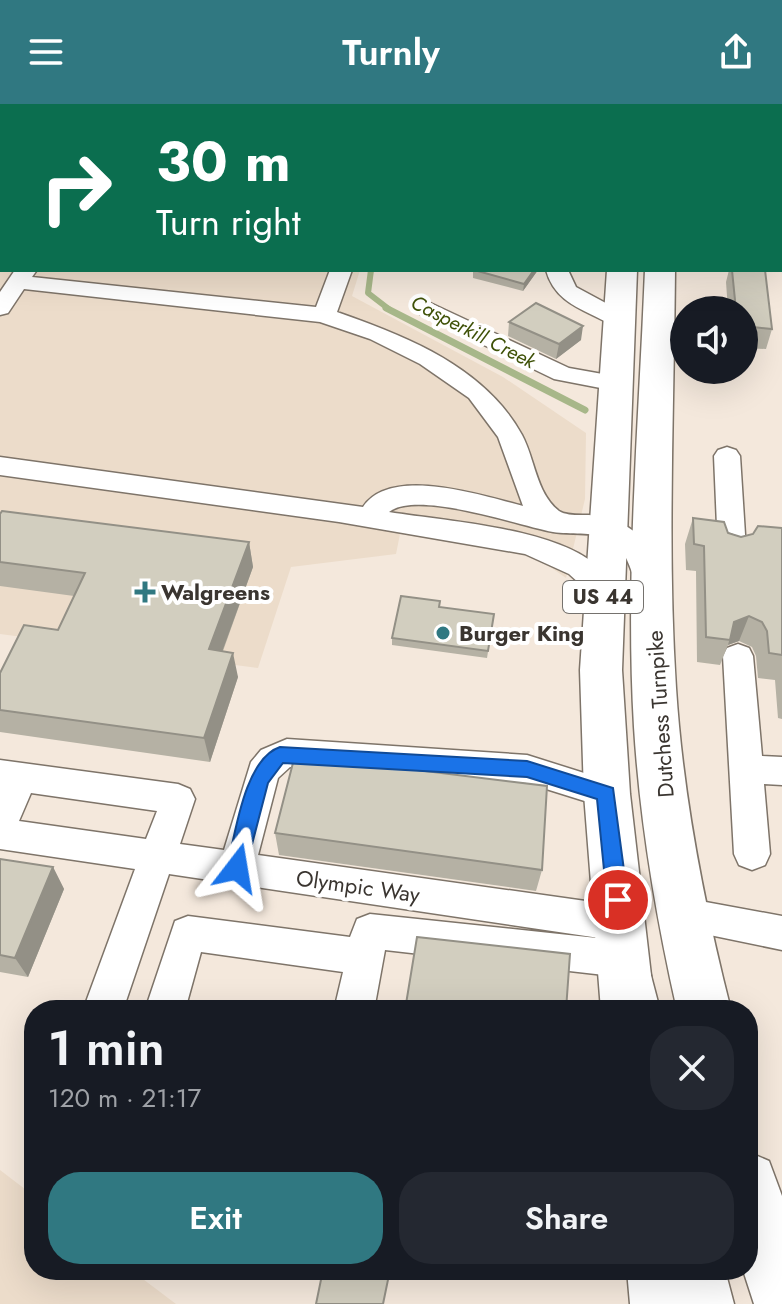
<!DOCTYPE html>
<meta charset="utf-8">
<style>
body{margin:0;font-family:Jost,sans-serif;background:#242831;color:#f1f3f6;height:100vh;display:flex;flex-direction:column;font-size:30px;white-space:nowrap}
*{box-sizing:border-box;margin:0}
p{font-size:26px;color:#9ea1a6}
.icon{flex:none;width:44px;height:44px;fill:none;stroke:currentColor;stroke-width:2;stroke-linecap:round;stroke-linejoin:round}
.map{position:relative;flex:1;overflow:hidden}
.sheet{position:absolute;left:24px;top:896px;width:734px;height:280px;display:flex;flex-direction:column;background:#171b24;border-radius:32px;box-shadow:0 8px 32px #0002}
.sheet>*{flex:none}
.banner{position:absolute;left:0px;top:0px;width:782px;height:168px;box-shadow:0 8px 32px #0002;background:#0b6e4f;color:#fff;overflow:hidden}
.tools{position:absolute;left:670px;top:192px;display:grid;gap:16px}
.tools a{display:grid;place-items:center;width:88px;height:88px;border-radius:50%;background:#171b24;box-shadow:0 8px 32px #0002;font-size:40px}
.pin{position:absolute;display:grid;place-items:center;width:68px;height:68px;color:#fff;margin:-34px;border:4px solid #fff;border-radius:50%;box-shadow:0 2px 8px #0007}
.me{position:absolute;width:88px;margin:-44px;rotate:14deg;stroke-linejoin:round;filter:drop-shadow(0 0 6px #0008)}
.turn{display:flex;align-items:center;gap:28px;height:168px;padding:0 24px;font-size:36px}
.turn .icon{width:104px;height:104px;stroke-width:2.5}
.turn b{display:block;font-size:56px;line-height:68px}
.round{display:grid;place-items:center;flex:none;width:84px;height:84px;border-radius:32px;background:#242831}
.head{display:flex;align-items:center;justify-content:space-between;height:136px;padding:0 24px}
h1{font-size:48px;font-weight:600;line-height:60px}
.button{display:flex;gap:16px;margin-top:auto;padding:16px 24px}
.button a{flex:1;height:92px;border-radius:32px;background:#307881;color:#fff;font-size:32px;font-weight:600;line-height:92px;text-align:center}
.button a+a{background:#242831;color:#f1f3f6}
header{display:flex;justify-content:space-between;align-items:center;height:104px;padding:0 24px;background:#307881;color:#fff;font-size:36px;font-weight:600}
.map>svg:first-child{display:block}
.built{fill:#ecdcca}
.lines{fill:none;stroke-linecap:round;stroke-linejoin:round}
.stream-far1{stroke:#a7b789;stroke-width:6}
.stream{stroke:#a7b789;stroke-width:7}
.minor-casing{stroke:#7e7469;stroke-width:3}
.highway-casing{stroke:#7e7469;stroke-width:3}
.minor{fill:#fff;fill-rule:evenodd}
.highway{fill:#fff;fill-rule:evenodd}
.wall{fill:#b5b1a4}
.shaded-wall{fill:#939086}
.building{fill:#d2cebf;stroke:#939086;stroke-width:2}
.route{fill:#1a73e8;stroke:#114b97;stroke-width:2}
.poi-dot{fill:#307881;stroke:#fff;stroke-width:3}
.labels{text-anchor:middle;dominant-baseline:central;stroke-width:8;stroke-linejoin:round;paint-order:stroke}
.far-water-label{font-size:20px;font-style:italic;fill:#3e5107;stroke:#fff}
.shield{fill:#fff;stroke:#75726e;stroke-width:2}
.shield-label{font-size:20px;font-weight:bold;fill:#3a3530}
.poi-label{font-size:22px;font-weight:bold;fill:#3a3530;stroke:#fff;text-anchor:start}
.street-label{font-size:22px;fill:#3a3530;stroke:#fff}
</style>
<header><svg class="icon" aria-label="menu" viewBox="0 0 24 24"><path d="M4 6h16M4 12h16M4 18h16"/></svg>Turnly<svg class="icon" aria-label="share" viewBox="0 0 24 24"><path d="M12 15V3M7 8l5-5 5 5M5 13v7h14v-7"/></svg></header>
<div class="map">
<svg width="782" height="1200" viewBox="0 0 782 1200">
<rect width="100%" height="100%" fill="#f4e8dc"/>
<!-- built -->
<path class="built" d="M0,0H494L502,2H2V5Z
M0,44L2,166H360L352,192L503,273L586,329L585,395L566,474L536,453L400,430L396,450L291,463L258,564L0,530Z
M0,1066L34,1092V1166H131L176,1200H0Z"/>
<g class="lines">
<!-- stream-far1 -->
<path class="stream-far1" d="M371,166L368,189L390,206"/>
<!-- stream -->
<path class="stream" d="M386,204L585,306"/>
<defs>
<path id="minor" d="M150,0H183L149,2Z
M755,0H776L777,2H756Z
M0,12H2V24H0Z
M0,46H2V58H0Z
M780,93H782V105H780Z
M0,98H2V110H0Z
M780,133H782V145H780Z
M15,166H37L32,173L316,203L330,166H352L337,208C406,232 485,263 522,331C535,355 536,389 559,407C567,412 580,411 589,411C629,415 658,439 665,479L660,487L650,490L640,487C629,467 630,448 608,435C592,427 570,431 553,428C517,421 417,386 389,408C444,417 559,424 599,464C607,472 612,486 618,496L613,504L603,507L593,504L580,480L569,470L525,450L339,418L0,371V353L363,403C391,361 483,392 523,402L498,333L469,294L420,260L370,235L320,218L24,185L8,209L0,211V188Z
M546,166H568L576,183L628,211L632,216L628,221H612C583,205 555,199 546,166Z
M426,197L569,264L625,274L628,279L625,284L616,287L554,275L418,209L415,204L418,199Z
M727,343L736,346L740,352L746,446L742,453L732,456L722,453L718,446L714,352L718,346Z
M738,540L749,544L753,552L762,652L782,653V681L764,680L770,750L765,761L752,766L739,761L734,750L723,552L727,544Z
M287,635L527,651L619,680L624,690L619,700L607,704L527,679L290,663L278,674L258,751L621,802L634,807L660,906H620L613,872L385,846L374,906H334L343,868L201,848L185,906H145L175,817L188,812L350,833L357,815L370,810L606,835L169,770L123,906H83L135,765L0,745V656L178,680L190,685L195,695L180,740L224,746L251,658L261,646ZM31,689L157,707L146,735L19,717Z
M684,794L782,812V846L671,823L666,811L671,799Z
M679,1166H725L734,1200H688Z"/>
<path id="highway" d="M622,0H646L647,2H621Z
M654,0H678L679,2H653Z
M607,166H637L622,566L630,690L655,906H601L584,690L580,566Z
M645,166H675C674,305 667,445 676,584C683,693 704,800 731,906H677C656,813 640,719 634,623C625,471 639,318 645,166Z
M748,1048L769,1057L782,1092V1200H754L743,1166H748Z
M627,1166H689L694,1200H630Z"/>
</defs>
<!-- minor casing -->
<use href="#minor" class="minor-casing"/>
<!-- highway casing -->
<use href="#highway" class="highway-casing"/>
<!-- minor -->
<use href="#minor" class="minor"/>
<!-- highway -->
<use href="#highway" class="highway"/>
</g>
<!-- wall -->
<path class="wall" d="M353,0H443V2H358Z
M780,30H782V84L780,83Z
M538,166L523,187L473,174V167Z
M729,166H765L772,225L766,245L744,244V206H728L726,178Z
M509,218L581,236L556,255L508,232Z
M0,410L249,438L253,463L223,547L238,573L210,658L0,628V569L58,526L74,492L0,482Z
M693,414L741,433L782,424V615L778,614L775,576L758,574L756,552L752,543L739,537L728,541L720,561L697,558L696,467L686,466L685,440Z
M440,503L494,510L487,554L392,541V534Z
M275,729L542,766L536,787L279,751Z
M0,755L53,763L64,785L28,873L0,868Z"/>
<!-- shaded-wall -->
<path class="shaded-wall" d="M534,166H538L523,187L524,180Z
M583,222L581,236L556,255L559,240Z
M249,438L253,463L214,570L209,545Z
M749,512L739,537L728,541L734,518Z
M233,549L238,573L210,658L204,634Z
M53,763L64,785L28,873L15,854Z"/>
<!-- building -->
<path class="building" d="M780,30H782V62L780,61Z
M474,166H534L524,180Z
M732,166H765L772,225L744,222V206H736Z
M536,199L583,222L559,240L509,218Z
M2,407L249,438L209,545L233,549L204,634L0,606V569L24,521L58,526L85,469L0,458V410Z
M693,414L724,418L728,429L741,433L753,430L758,422L782,424V551L769,549L767,527L762,518L749,512L734,518L730,536L706,533L704,442L694,440Z
M401,492L440,497L439,503L494,510L488,547L392,534Z
M295,651L547,682L542,766L275,729Z
M0,755L53,763L15,854L0,851Z
M417,833L570,850L566,906H405Z
M323,1166H390L383,1200H316Z"/>
<!-- route -->
<path class="route" d="M280,643L527,657L613,684L628,796L625,803L618,806L610,803L607,796L597,695L527,673L283,659L268,679L244,771L237,773L230,771L227,764C235,732 244,655 280,643Z"/>
<!-- markers -->
<g class="poi-dot">
<path d="M141 476h8v8h8v8h-8v8h-8v-8h-8v-8h8z"/>
<circle cx="443" cy="529" r="8"/>
</g>
<g class="labels">
<!-- far-water labels -->
<g class="far-water-label">
<text transform="translate(473 228) rotate(27)">Casperkill Creek</text>
</g>
<!-- shield labels -->
<rect class="shield" x="563" y="477" width="80" height="32" rx="6"/>
<g class="shield-label">
<text x="603" y="493">US 44</text>
</g>
<!-- poi labels -->
<g class="poi-label">
<text x="161" y="488">Walgreens</text>
<text x="459" y="529">Burger King</text>
</g>
<!-- street labels -->
<g class="street-label">
<text transform="translate(660 610) rotate(-94)">Dutchess Turnpike</text>
<text transform="translate(358 782) rotate(8)">Olympic Way</text>
</g>
</g>
</svg>
<div class="tools">
<a><svg class="icon" aria-label="sound" viewBox="0 0 24 24"><path d="M4 9h4l5-4v14l-5-4H4zM17 9q2 3 0 6"/></svg></a>
</div>
<div class="pin" style="left:618px;top:796px;background:#d93025"><svg class="icon" aria-label="arrive" viewBox="0 0 24 24"><path d="M6 21V4h12l-3 4 3 4H6"/></svg></div>
<svg class="me" style="left:237px;top:764px" viewBox="-20 -20 40 40"><path d="M0-17L14 15 0 8-14 15z" fill="#1a73e8" stroke="#fff" stroke-width="4"/></svg>
<div class="banner">
<div class="turn"><svg class="icon" aria-label="right" viewBox="0 0 24 24"><path d="M7 20v-9h11M14 6l5 5-5 5"/></svg><div><b>30 m</b>Turn right</div></div>
</div>
<section class="sheet">
<div class="head"><div><h1>1 min</h1><p>120 m · 21:17</p></div><a class="round"><svg class="icon" aria-label="close" viewBox="0 0 24 24"><path d="M6 6l12 12M18 6L6 18"/></svg></a></div>
<div class="button"><a>Exit</a><a>Share</a></div>
</section>
</div>
